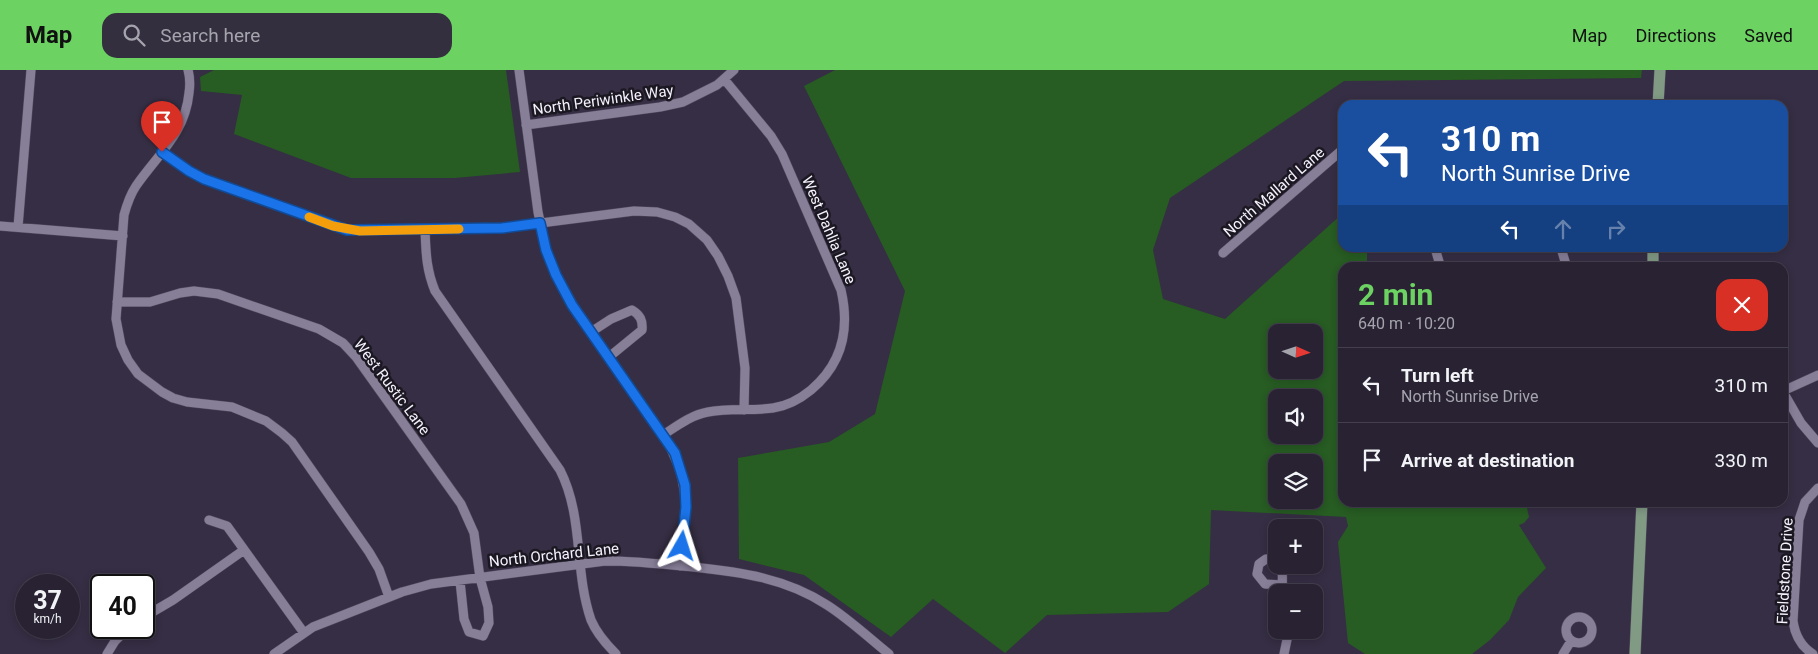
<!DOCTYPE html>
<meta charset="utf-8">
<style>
body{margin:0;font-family:Roboto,sans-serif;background:#342f3f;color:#f1f3f6;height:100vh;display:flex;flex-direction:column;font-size:19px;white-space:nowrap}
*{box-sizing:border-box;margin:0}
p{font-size:16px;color:#a5a4ac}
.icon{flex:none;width:28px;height:28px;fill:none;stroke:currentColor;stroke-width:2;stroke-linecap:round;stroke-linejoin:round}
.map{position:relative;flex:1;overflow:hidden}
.drawer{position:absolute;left:1338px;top:192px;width:450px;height:245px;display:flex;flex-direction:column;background:#282233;border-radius:15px;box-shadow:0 2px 8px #0003,0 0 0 1px #443f4e}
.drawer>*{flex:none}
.top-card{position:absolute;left:1338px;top:30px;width:450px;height:152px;border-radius:15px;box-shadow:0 2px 8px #0003,0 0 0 1px #443f4e;background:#1a4fa0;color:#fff;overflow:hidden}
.needle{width:32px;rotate:93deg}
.buttons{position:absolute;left:1268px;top:254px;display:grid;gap:10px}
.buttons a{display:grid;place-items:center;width:55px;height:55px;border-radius:10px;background:#282233;box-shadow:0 2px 8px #0003,0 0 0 1px #443f4e;font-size:25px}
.speed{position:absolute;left:15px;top:504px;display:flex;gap:10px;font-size:25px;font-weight:700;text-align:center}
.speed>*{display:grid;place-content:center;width:65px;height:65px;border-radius:50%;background:#282233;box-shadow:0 2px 8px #0003,0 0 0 1px #443f4e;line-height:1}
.speed small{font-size:12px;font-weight:400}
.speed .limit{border:2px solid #111;border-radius:8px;background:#fff;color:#111}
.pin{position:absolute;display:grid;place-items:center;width:42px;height:42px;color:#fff;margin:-51px -21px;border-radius:50% 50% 50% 0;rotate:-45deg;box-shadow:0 0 5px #0007}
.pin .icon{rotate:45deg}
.me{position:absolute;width:55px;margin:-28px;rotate:6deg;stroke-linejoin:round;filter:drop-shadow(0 0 4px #0008)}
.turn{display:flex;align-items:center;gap:18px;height:105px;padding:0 20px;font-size:22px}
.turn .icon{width:65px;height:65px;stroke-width:2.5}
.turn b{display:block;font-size:35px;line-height:42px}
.lanes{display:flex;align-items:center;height:48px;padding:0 20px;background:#0003;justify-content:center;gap:25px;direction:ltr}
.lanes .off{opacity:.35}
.round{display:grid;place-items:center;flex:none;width:52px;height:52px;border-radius:15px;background:#342f3f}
.headline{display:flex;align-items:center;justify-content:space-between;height:85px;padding:0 20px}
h1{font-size:30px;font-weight:700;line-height:38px;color:#6cd362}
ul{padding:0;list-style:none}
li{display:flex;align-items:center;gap:15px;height:75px;padding:0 20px;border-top:1px solid #443f4e}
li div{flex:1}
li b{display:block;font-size:19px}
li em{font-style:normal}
header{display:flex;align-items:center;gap:30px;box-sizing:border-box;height:70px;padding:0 25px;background:#6cd362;color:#111}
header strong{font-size:24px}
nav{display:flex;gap:28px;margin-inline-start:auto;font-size:18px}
.search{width:350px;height:45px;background:#342f3f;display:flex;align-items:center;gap:12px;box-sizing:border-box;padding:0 18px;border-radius:15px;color:#a5a4ac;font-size:19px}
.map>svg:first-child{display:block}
.green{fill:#275c23;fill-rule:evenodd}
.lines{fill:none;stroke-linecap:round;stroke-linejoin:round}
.minor-casing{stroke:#514b5d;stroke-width:10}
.major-casing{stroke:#514b5d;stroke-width:12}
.minor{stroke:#877e98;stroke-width:9}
.major{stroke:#809a84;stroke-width:11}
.route-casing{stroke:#114b97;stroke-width:12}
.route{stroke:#1a73e8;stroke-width:9}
.slow{stroke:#f59e0b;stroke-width:9}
.labels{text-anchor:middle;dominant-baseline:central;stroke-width:5;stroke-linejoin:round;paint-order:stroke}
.street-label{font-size:15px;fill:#f5f1fd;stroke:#1c1822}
</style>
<header>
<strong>Map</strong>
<div class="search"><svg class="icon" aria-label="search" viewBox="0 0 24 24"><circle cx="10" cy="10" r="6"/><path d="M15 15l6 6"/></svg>Search here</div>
<nav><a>Map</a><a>Directions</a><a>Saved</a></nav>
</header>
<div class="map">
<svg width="1818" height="584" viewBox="0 0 1818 584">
<rect width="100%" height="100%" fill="#362e44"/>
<!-- green -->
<path class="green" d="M214,0H506L520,102L455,108H351L234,64L242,25L201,21L200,7Z
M835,0H1642L1641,8L1344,11L1170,128L1153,180L1163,229L1225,249L1342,144V178H1367V197L1342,198V432L1526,433L1529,447L1524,453L1519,455L1546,498L1518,527L1509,550L1490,570L1472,584H1365L1348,573L1338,472L1348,456L1346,447L1211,440L1209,514L1168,542L1047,545L1005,583L933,529L891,567L804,505L739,489L738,388L829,372L875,344L905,221L804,16ZM1276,262H1314V300H1276ZM1276,328H1314V365H1276ZM1314,392V430H1276V392Z"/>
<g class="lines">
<defs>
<path id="minor" d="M188,0C190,7 190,16 189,23C185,64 158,84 136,116C130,125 127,134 124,145L116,249L121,275L128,290L138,304L162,322L173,328L187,332L232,337L266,351L282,363L292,372L369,482L379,499L389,527
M519,0L538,142L546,180L556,205L573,235L663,365C693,412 686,443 680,496
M526,55L660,37L683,32L717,15L734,0
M162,82L189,101L204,109L347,160L502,158L634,141L657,142L675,147L689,154L707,170L718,186L728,206L736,228L745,298L744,340
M0,156L123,166
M18,157L31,0
M425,160C426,182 426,199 435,221L560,400C584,447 574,501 591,550C596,562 606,574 616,584
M1435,178L1440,195
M1561,178L1567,198
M1223,183L1342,80
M117,232H150L180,223L194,221L218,224L319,259L343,273L356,287L461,434L474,463L480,508L488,537L489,553L483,566L469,562L464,549L460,511
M591,262L611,249L632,240C640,245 643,250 642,260L609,287
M1782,320L1801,353L1818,373
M1783,321L1818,305
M663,365C677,356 691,345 708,342C729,338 752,341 773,338C787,336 800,329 811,320C842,294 850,259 841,220L782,84L771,66L724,9
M209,450L227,456L304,563
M1276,491L1266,489L1259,494L1257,504L1265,514L1281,515
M1280,495C1285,504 1280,513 1284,522
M1566 560a13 13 0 1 1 26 0a13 13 0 1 1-26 0Z
M144,547L173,530L244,480
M107,584L115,571L128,558
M274,584L313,557L402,522L431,514L605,491C635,491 663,494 693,497C740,502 786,508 827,535C849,549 869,568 889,584
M1284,584L1289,560
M1563,584L1571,571
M1813,584C1800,576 1795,565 1793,551L1799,450L1805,432L1818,418"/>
<path id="major" d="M1658,35L1660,0
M1653,198V178
M1635,584L1642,432"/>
</defs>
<!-- minor casing -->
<use href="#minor" class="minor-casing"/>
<!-- major casing -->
<use href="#major" class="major-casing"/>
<!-- minor -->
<use href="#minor" class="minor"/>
<!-- major -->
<use href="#major" class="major"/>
</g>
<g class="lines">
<defs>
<path id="route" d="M162,82L189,101L204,109L347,160L502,158L540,153L546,180L556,205L572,235L675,383L685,415L686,437L682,476"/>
</defs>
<!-- route casing -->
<use href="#route" class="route-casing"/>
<!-- route -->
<use href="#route" class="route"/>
<!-- slow -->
<path class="slow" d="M309,147L333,156L360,161L459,159"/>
</g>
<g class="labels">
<!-- street labels -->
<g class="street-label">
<text transform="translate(603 30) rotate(-8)">North Periwinkle Way</text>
<text transform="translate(1274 122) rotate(-41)">North Mallard Lane</text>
<text transform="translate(829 160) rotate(67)">West Dahlia Lane</text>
<text transform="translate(392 317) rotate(53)">West Rustic Lane</text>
<text transform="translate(554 485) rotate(-6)">North Orchard Lane</text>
<text transform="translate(1785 501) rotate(-87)">Fieldstone Drive</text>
</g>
</g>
</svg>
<div class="buttons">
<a><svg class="needle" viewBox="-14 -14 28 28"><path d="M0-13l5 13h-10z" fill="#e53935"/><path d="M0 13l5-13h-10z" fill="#a5a4ac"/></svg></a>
<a><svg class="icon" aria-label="sound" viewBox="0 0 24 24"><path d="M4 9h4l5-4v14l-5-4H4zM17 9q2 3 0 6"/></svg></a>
<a><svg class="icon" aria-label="layers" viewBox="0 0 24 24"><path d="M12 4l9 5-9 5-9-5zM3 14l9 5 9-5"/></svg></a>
<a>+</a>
<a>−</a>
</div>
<div class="speed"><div>37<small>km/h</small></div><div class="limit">40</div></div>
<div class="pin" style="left:162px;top:82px;background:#d93025"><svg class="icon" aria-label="arrive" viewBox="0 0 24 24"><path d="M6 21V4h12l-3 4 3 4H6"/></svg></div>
<svg class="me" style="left:682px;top:476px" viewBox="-20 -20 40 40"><path d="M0-17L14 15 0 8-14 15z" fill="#1a73e8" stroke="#fff" stroke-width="4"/></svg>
<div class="top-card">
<div class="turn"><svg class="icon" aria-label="left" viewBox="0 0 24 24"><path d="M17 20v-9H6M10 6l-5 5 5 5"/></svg><div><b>310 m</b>North Sunrise Drive</div></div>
<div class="lanes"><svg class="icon" aria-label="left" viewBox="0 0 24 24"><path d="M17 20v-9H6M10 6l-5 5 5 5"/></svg><svg class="icon off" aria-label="ahead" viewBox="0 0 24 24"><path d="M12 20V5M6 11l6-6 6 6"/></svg><svg class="icon off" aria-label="right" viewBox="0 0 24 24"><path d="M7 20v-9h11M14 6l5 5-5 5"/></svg></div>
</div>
<section class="drawer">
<div class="headline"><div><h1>2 min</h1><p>640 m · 10:20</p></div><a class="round" style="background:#d93025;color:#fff"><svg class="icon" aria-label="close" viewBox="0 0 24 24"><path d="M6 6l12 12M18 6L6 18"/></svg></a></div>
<ul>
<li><svg class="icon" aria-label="left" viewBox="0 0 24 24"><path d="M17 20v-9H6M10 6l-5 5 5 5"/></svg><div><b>Turn left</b><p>North Sunrise Drive</p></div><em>310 m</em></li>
<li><svg class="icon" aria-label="arrive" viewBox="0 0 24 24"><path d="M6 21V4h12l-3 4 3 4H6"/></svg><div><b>Arrive at destination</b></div><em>330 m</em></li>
</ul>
</section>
</div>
